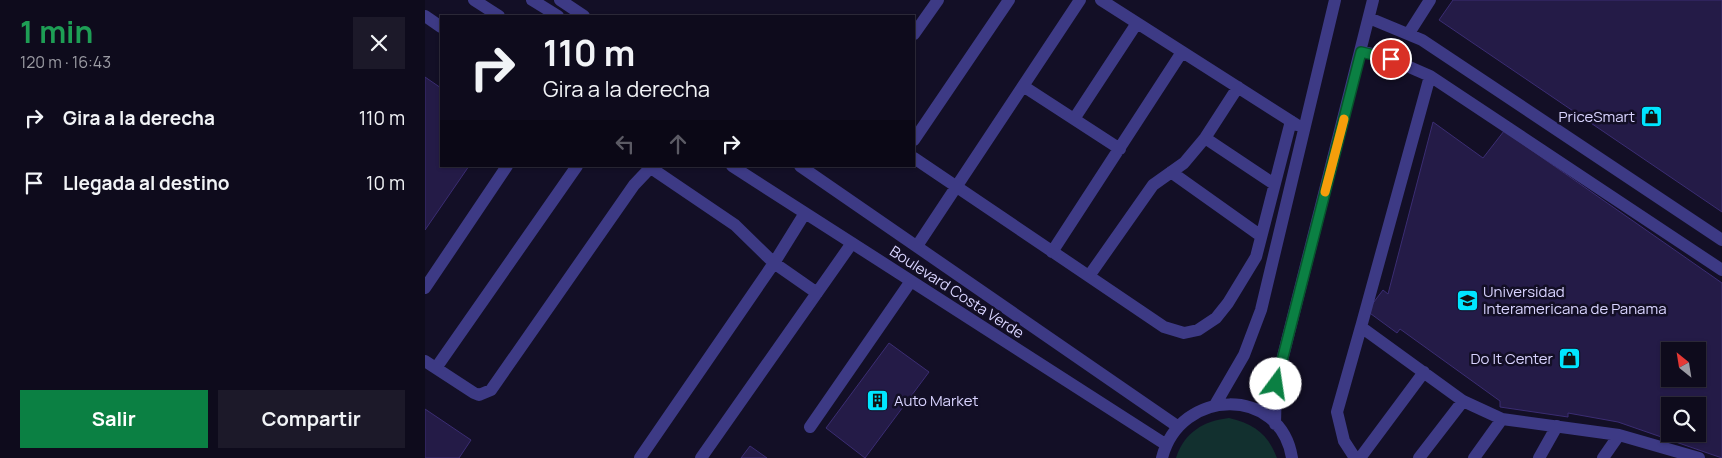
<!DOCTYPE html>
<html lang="es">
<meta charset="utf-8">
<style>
body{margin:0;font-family:Manrope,sans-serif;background:#1c1929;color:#f1f3f6;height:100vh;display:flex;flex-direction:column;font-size:19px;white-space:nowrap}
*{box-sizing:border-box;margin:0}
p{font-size:16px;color:#9b9ba3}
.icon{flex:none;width:28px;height:28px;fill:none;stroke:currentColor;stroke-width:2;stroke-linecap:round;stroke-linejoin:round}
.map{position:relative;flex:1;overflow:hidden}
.side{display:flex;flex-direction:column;background:#0e0b1c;width:425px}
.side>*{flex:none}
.banner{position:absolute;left:15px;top:15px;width:475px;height:152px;border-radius:0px;box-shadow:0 1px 4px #0004,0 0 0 1px #2e2b3b;background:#0e0b1c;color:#f1f3f6;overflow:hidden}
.needle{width:32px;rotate:330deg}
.controls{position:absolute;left:1236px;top:342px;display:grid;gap:10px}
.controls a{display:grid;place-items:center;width:45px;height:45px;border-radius:0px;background:#0e0b1c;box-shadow:0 1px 4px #0004,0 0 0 1px #2e2b3b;font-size:25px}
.pin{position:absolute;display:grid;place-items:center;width:42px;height:42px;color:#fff;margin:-21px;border:2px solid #fff;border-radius:50%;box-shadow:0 1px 5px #0007}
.me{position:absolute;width:55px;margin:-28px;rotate:14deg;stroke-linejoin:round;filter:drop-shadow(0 0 4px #0008)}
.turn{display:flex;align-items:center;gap:18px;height:105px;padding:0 20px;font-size:22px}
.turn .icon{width:65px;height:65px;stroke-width:2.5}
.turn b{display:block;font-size:35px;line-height:42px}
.lanes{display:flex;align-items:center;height:48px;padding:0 20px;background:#0003;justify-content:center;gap:25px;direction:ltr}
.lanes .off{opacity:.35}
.round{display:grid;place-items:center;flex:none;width:52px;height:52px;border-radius:0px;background:#1c1929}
.headline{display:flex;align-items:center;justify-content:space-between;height:85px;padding:0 20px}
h1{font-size:30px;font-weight:700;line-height:38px;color:#1e9e55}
.cta{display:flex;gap:10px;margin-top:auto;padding:10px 20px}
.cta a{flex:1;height:58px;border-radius:0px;background:#0b8043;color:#fff;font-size:20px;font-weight:700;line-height:58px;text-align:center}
.cta a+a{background:#1c1929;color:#f1f3f6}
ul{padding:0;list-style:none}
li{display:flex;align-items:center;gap:15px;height:65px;padding:0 20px}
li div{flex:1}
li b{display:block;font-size:19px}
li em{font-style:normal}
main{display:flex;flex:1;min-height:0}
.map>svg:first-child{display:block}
.green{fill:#12302f}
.building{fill:#241b47;stroke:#3b2d73;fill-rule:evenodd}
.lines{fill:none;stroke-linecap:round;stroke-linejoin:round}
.minor{stroke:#3d3a85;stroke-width:12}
.route-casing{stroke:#07532c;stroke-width:12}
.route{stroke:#0b8043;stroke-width:9}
.slow{stroke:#f59e0b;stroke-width:9}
.labels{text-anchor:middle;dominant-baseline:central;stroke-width:5;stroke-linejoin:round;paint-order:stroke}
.poi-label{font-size:15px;fill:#d9d4ff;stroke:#130f26;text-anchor:end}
.street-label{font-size:15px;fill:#d9d4ff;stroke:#130f26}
</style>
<main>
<section class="side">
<div class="headline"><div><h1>1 min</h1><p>120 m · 16:43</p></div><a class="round"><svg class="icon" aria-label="close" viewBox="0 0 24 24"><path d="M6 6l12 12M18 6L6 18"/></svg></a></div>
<ul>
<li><svg class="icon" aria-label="right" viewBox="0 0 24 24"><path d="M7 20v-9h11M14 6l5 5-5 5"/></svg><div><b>Gira a la derecha</b></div><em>110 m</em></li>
<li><svg class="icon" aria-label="arrive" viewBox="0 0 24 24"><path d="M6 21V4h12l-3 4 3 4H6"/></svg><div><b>Llegada al destino</b></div><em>10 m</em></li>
</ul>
<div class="cta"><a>Salir</a><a>Compartir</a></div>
</section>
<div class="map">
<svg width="1297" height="458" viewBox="0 0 1297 458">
<rect width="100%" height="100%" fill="#130f26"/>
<!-- green -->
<path class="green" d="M804,418C829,424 843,434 852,458H751C759,432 779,421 804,418Z"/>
<!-- building -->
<path class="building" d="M1028,0H1297V212L1014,20Z
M0,77L16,88V166H44L0,230Z
M1008,122L1058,158L1079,131L1297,283V458L1193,422L1143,413V417L1075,407V401L975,329L972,333L942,311L958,290L963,294ZM1245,351H1272V379H1245ZM1245,406H1272V434H1245Z
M464,343L504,372L440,458L401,428Z
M0,409L46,440L34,458H0Z
M325,446L342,458H316Z"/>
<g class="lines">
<!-- minor -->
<path class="minor" d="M49,0L74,16
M107,0L133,16
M135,0L159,16
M676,0L872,125
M0,16L16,27
M944,18L997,40L1297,240
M984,33L1005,0
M489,34L513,0
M936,51L966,59L1005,76L936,327L1038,401L1077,419L1194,435L1274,458
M1005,76L1297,270
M598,86L695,149
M649,119L712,23
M780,138L849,184
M489,140L584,0
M489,158L739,327L759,333L773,330L791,318L803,303L831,257L866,121
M223,166L310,225L349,263L392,293
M307,166L740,444
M375,166L752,426
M746,172L836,236
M492,246L655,0
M627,252L757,52
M664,276L728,185L759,163L780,138L813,87
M0,288L82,166
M0,361L49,393L54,395L66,390L209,185L227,166
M11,368L152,166
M790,405L819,355L836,310L910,0
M850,424L851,384L948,0
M385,427L486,281
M215,458L349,263L380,213
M276,458L427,243
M737,458C755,387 856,386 867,458
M930,458L919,441L912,412L936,327
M935,458L999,372
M994,458L1038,401
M1049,458L1077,419
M1114,458L1132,426
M1178,458L1194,435"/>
</g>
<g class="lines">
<defs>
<path id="route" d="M851,384L936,52L966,59"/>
</defs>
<!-- route casing -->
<use href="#route" class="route-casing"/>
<!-- route -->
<use href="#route" class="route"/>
<!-- slow -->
<path class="slow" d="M900,192L919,119"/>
</g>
<!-- icons -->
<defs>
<symbol id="shop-square" viewBox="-11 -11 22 22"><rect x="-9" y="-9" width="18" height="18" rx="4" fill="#00e5ff" stroke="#130f26"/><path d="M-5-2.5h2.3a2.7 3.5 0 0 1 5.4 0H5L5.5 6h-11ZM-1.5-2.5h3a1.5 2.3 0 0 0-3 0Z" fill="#111"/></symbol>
<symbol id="university-square" viewBox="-11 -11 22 22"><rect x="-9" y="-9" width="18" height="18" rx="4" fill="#00e5ff" stroke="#130f26"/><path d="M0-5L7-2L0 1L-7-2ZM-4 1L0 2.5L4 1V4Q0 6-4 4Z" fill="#111"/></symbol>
<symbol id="building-square" viewBox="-11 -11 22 22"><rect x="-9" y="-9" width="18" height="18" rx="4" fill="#00e5ff" stroke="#130f26"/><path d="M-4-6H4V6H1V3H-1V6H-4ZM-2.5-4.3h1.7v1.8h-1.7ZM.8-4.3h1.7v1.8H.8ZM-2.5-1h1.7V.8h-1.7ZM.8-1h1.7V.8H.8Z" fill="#111"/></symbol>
</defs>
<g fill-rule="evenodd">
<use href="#shop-square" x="1214" y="104" width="25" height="25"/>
<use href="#university-square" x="1030" y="288" width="25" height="25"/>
<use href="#shop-square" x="1132" y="346" width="25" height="25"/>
<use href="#building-square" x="440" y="388" width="25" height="25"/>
</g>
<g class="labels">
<!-- poi labels -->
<g class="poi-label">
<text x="1210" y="116">PriceSmart</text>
<text x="1058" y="291" text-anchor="start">Universidad<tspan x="1058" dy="17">Interamericana de Panama</tspan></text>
<text x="1128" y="358">Do It Center</text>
<text x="469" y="400" text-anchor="start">Auto Market</text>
</g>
<!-- street labels -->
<g class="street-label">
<text transform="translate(532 292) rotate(33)">Boulevard Costa Verde</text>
</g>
</g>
</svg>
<div class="controls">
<a><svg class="needle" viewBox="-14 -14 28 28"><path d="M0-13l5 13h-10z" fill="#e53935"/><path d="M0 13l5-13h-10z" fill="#9b9ba3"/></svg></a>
<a><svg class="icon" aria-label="search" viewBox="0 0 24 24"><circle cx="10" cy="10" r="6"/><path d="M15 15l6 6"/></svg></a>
</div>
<div class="pin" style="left:966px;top:59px;background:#d93025"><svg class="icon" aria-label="arrive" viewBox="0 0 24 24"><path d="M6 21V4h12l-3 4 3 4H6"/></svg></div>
<svg class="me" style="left:851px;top:384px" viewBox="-20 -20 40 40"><circle r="19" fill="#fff"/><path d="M0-13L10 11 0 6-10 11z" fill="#0b8043"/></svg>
<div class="banner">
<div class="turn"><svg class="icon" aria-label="right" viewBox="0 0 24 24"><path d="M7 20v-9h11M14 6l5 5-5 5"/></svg><div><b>110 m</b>Gira a la derecha</div></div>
<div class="lanes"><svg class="icon off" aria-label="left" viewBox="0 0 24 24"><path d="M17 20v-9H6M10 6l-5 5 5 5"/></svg><svg class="icon off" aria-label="ahead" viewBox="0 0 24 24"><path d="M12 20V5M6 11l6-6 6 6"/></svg><svg class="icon" aria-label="right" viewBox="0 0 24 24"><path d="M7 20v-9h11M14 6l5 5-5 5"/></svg></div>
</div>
</div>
</main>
